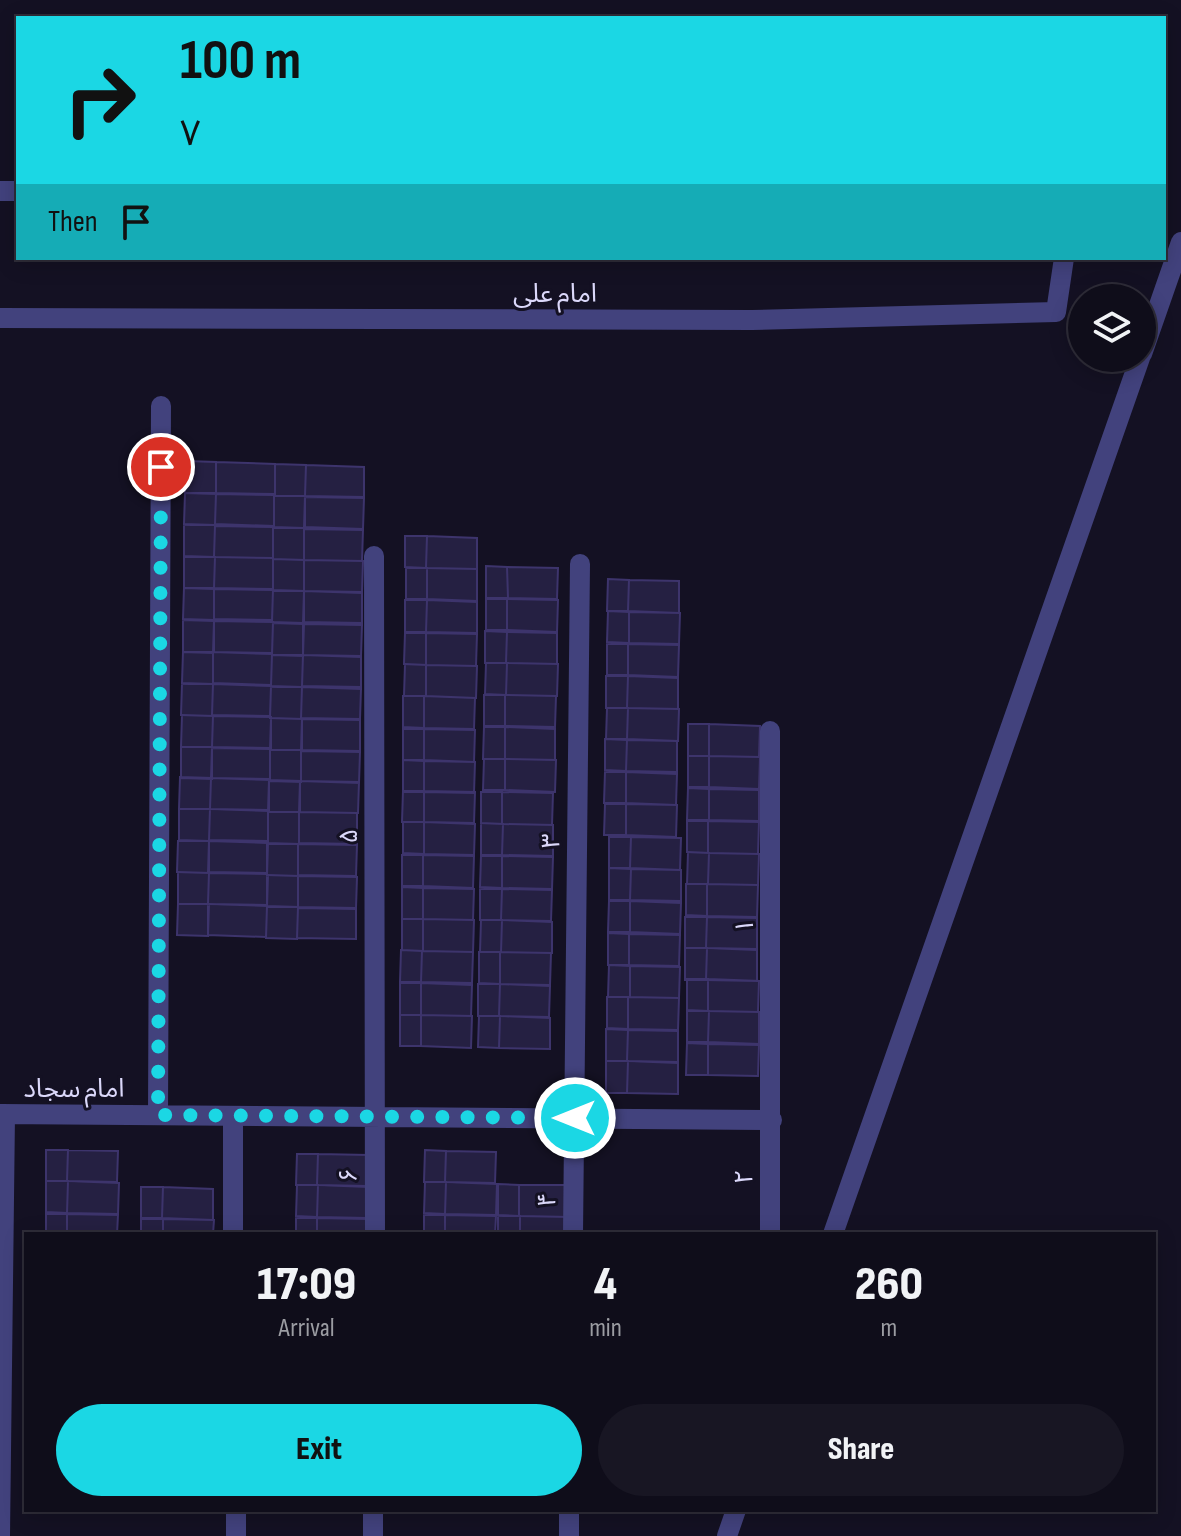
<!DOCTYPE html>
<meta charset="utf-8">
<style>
body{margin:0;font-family:"Sofia Sans Condensed","Noto Sans Arabic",sans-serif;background:#181623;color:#f1f3f6;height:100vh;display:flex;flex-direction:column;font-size:30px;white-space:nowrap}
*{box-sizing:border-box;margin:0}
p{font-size:26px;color:#9b9ca2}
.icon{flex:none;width:44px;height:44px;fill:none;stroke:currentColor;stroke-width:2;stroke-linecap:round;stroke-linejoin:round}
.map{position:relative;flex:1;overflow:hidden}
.details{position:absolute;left:24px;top:1232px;width:1132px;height:280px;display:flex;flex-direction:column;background:#0f0d1a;border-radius:0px;box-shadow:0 4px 20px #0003,0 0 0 2px #2f2d39}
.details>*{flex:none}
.banner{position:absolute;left:16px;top:16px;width:1150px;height:244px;border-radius:0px;box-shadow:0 4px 20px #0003,0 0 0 2px #2f2d39;background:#1bd7e4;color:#111;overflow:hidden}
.fabs{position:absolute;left:1068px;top:284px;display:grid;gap:16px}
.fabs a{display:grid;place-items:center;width:88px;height:88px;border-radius:50%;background:#0f0d1a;box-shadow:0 4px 20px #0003,0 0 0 2px #2f2d39;font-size:40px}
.pin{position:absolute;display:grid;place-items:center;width:68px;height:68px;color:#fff;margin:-34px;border:4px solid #fff;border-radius:50%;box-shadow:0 2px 8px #0007}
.me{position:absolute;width:88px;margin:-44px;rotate:270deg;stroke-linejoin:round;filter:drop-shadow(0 0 6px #0008)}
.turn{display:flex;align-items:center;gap:28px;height:168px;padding:0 32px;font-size:36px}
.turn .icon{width:104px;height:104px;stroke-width:2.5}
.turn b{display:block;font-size:56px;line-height:68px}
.then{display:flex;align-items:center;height:76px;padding:0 32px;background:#0003;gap:16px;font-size:30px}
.eta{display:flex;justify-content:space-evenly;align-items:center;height:136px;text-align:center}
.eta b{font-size:48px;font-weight:800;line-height:56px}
.action{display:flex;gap:16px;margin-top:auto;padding:16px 32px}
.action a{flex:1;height:92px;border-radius:48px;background:#1bd7e4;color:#111;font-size:32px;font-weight:800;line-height:92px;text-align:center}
.action a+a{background:#181623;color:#f1f3f6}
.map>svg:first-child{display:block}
.building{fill:#252042;stroke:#3d346c;stroke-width:2}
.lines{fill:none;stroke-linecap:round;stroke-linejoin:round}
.minor{stroke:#42427d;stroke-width:20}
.tertiary{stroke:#42427d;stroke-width:20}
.route{stroke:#1bd7e4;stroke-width:14;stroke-dasharray:0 25.2}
.labels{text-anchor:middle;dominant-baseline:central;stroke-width:6;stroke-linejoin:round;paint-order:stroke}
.street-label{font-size:26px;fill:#dbd8fa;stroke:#141123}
</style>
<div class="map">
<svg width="1181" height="1536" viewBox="0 0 1181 1536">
<rect width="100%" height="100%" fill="#141123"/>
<!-- building -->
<path class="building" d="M186,461L216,462V494L185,493Z
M216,462L275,464V494L216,493Z
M275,464L306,465L305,496H275Z
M306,465L364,467V497L305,496Z
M185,493H216L215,525L184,524Z
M216,494L274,495V526L215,524Z
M274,496H305L304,528L274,527Z
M305,497L364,498L363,529L305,527Z
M184,525H215L214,557L184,556Z
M215,526L273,527V558L214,557Z
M273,528H304V560L273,559Z
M304,529L363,530L362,561L304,560Z
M405,536H427L426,568L405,567Z
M427,536L477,538V569L426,568Z
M184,557H215L214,588H184Z
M215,557L273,558V589L214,588Z
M273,559L304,560V591H273Z
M304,560L363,561L362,592L304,591Z
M486,566L507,567L508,598H486Z
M507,567L558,568L557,599L508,598Z
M406,568H427V599H406Z
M427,568L477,569V601L427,599Z
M608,579L629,580L628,611H607Z
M629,580L679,581V613L628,611Z
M184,588L214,589V620L183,619Z
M214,589L273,590L272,620L214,619Z
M273,590L304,591L303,623L272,622Z
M304,591L362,593V623L304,622Z
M486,599H507V630H486Z
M507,599L558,600L557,632L507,630Z
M405,600H427L426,632H405Z
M427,600L477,602V633L426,632Z
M608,611L629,612V643L607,642Z
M629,612L680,613L679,644L629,643Z
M183,620L214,621L213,653L183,652Z
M214,621L273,622L272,653L214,652Z
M273,623L303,624V656L272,655Z
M304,624L362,625L361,656L303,655Z
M485,631L507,632L506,663H485Z
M507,632L557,633V664L506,663Z
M405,633H426V665L404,664Z
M426,633L477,634L476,666L426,665Z
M607,644H628V675H607Z
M628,644L679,645L678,677L628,675Z
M183,652H213V684L182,683Z
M213,652L272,654L271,685L213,683Z
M272,655H303L302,687L271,686Z
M303,655L361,657V687L302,686Z
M486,663H507L506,695L485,694Z
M507,663L558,664L557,696L506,695Z
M405,664L426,665V696H404Z
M426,665L477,666L476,698L426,696Z
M606,676H628L627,708H606Z
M628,676L678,678V709L627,708Z
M182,684H213L212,716L181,715Z
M213,684L271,686L270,716L212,715Z
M271,687H302L301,719L270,718Z
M302,687L361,689L360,719L301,718Z
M484,695H505V726H484Z
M505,695L556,696L555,727L505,726Z
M403,696H424V728L403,727Z
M424,696L475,698L474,729L424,728Z
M607,708H628L627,739H606Z
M628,708L679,709L678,741L627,739Z
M182,715L213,716L212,747H181Z
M213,716L271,717V748L212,747Z
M271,718L302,719L301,750H270Z
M302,719L360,720V751L302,750Z
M688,724H709V756H688Z
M709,724L760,726L759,757L709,756Z
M484,727H505V759H483Z
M505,727L555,729V760L505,759Z
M403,729H424V760H403Z
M424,729L475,730L474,762L424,760Z
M605,739L627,740L626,771L605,770Z
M627,740L677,741V772L626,771Z
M181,747H212V779L181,778Z
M212,748L270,749V780L211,778Z
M270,750H301V782L270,781Z
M301,751L360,752L359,783L301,781Z
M688,756H709V787H688Z
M709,756L760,757L759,789L709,787Z
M484,759H505V790H483Z
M505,759L556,760L555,792L505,790Z
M403,760L424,761V792H403Z
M424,761L475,762L474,793L424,792Z
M605,772H626V803H604Z
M626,772L677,774L676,805L626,803Z
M180,777L211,778L210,809H179Z
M211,778L269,779V810L210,809Z
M269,780L300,781L299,812H268Z
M300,781L359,782L358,813L300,812Z
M688,788L709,789V820H687Z
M709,789L759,790V821L709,820Z
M403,791H424V822H402Z
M424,791L475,792L474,823L424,822Z
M481,792H502V824L481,823Z
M502,792L553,793L552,825L502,824Z
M605,804H626V835H604Z
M626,804L677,805L676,837L626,835Z
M179,809H210L209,841L179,840Z
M210,809L268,811V841L209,840Z
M268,812H299V844L268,843Z
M299,812L357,813V844L299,843Z
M687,821H708V853L687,852Z
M708,821L759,822L758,854L708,853Z
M403,822H424V854L403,853Z
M424,822L475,824L474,855L424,854Z
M481,823L503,824L502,855H481Z
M503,824L553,825V856L502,855Z
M609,837H631L630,868H609Z
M631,837L681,838L680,870L630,868Z
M178,841H209L208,873L177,872Z
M209,841L267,843V873L209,872Z
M268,844H298V876L267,875Z
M298,844L357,845L356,876L298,875Z
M688,852L709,853L708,884H687Z
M709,853L759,854L758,885L708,884Z
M402,855H423V886H402Z
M423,855L474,856L473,888L423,886Z
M481,856H502V888L480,887Z
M502,856L553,857L552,889L502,888Z
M609,868L631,869L630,900H609Z
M631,869L681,870V901L630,900Z
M178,872L209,873L208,904H178Z
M209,873L267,874V905L208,904Z
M268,875L298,876V907H267Z
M298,876L357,877L356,908L298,907Z
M686,884H707V916L686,915Z
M707,884L758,885L757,917L707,916Z
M402,887L423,888V919H402Z
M423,888L474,889L473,920L423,919Z
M480,889H502L501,920H480Z
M502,889L552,890L551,921L501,920Z
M609,901H630V932H608Z
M630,901L681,903L680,934L630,932Z
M178,904H208V936L177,935Z
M209,904L267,906L266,937L208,935Z
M267,906L298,907L297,939L266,938Z
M298,908L356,909V939L297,938Z
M685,917H707L706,948H685Z
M707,917L757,918V949L706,948Z
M402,919H423V951L402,950Z
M423,919L474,920L473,952L423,951Z
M481,920H502L501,952H480Z
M502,920L552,922V953L501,952Z
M608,933L629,934V965H608Z
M629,934L680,935L679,966L629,965Z
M685,948H707L706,980H685Z
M707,948L757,950V981L706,980Z
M401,950L422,951L421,982H400Z
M422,951L473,952L472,983L421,982Z
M479,952H500V984L479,983Z
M500,952L551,953L550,985L500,984Z
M609,965L630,966V997H608Z
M630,966L680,967L679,998L630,997Z
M687,979H708V1011L687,1010Z
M708,979L759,981L758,1012L708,1011Z
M400,983H421V1015H400Z
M421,983L472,985L471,1016L421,1015Z
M478,984H500L499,1016H478Z
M500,984L550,986L549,1017L499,1016Z
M607,997H628V1029L607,1028Z
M628,997L679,998L678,1030L628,1029Z
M687,1011H709L708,1042H687Z
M709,1011L759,1012V1044L708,1042Z
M400,1015H421V1046H400Z
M421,1015L472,1016L471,1048L421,1046Z
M479,1016H500L499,1048L478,1047Z
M500,1016L550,1018V1049L499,1048Z
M606,1029L628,1030L627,1061H606Z
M628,1030L678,1031V1062L627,1061Z
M687,1043L708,1044V1075H686Z
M708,1044L759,1045L758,1076L708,1075Z
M606,1061H628L627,1093H606Z
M628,1061L678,1063V1094L627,1093Z
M46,1150H68L67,1181H46Z
M68,1150L118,1151L117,1182L67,1181Z
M425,1150L446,1151L445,1182H424Z
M446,1151L496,1152L495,1183L445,1182Z
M297,1154H318L317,1185H296Z
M318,1154L368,1155V1186L317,1185Z
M46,1181H68L67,1213L46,1212Z
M68,1181L119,1183L118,1214L67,1213Z
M425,1182H446L445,1214L424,1213Z
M446,1182L497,1184L496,1215L445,1214Z
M498,1184L519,1185V1216L498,1215Z
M297,1185H318L317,1217L296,1216Z
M318,1185L369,1187L368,1218L317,1217Z
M519,1185H570L569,1217L519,1216Z
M141,1187H163L162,1218H141Z
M163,1187L213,1189V1220L162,1218Z
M46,1214H67V1234H46Z
M67,1214L118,1215L117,1234H67Z
M424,1215H445V1234H424Z
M445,1215L496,1216L495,1234H445Z
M498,1216H520V1234H498Z
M520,1216L570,1217V1234H520Z
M296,1218H317V1234H296Z
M317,1218L368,1219V1234H317Z
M141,1219H163V1234H141Z
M163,1219L214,1220L213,1234H163Z"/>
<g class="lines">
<!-- minor -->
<path class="minor" d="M1142,354L1181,242
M374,556L375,1234
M770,731V1234
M0,1114L772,1120
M158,1115L161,406
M573,1234L580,564
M833,1234L1140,358
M0,1536L5,1114
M373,1536V1510
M569,1536V1510
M727,1536L736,1510"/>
<!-- tertiary -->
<path class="tertiary" d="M0,191H18
M0,318L752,320L1056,312L1064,258
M233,1116V1234
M236,1510V1536"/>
</g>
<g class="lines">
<!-- route -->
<path class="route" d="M161,467L158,1115L575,1118"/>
</g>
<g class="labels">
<!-- street labels -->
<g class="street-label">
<text x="555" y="294">امام علی</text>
<text transform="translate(349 836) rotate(-90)">۵</text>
<text transform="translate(552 841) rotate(-89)">۳</text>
<text transform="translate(745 926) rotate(-90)">۱</text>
<text x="74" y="1089">امام سجاد</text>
<text transform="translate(349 1175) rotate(-90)">۶</text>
<text transform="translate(745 1177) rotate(-89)">۲</text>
<text transform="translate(548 1200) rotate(-89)">۴</text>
</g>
</g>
</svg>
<div class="fabs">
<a><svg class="icon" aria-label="layers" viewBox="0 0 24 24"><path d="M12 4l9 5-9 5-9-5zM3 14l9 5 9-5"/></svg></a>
</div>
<div class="pin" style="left:161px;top:467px;background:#d93025"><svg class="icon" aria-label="arrive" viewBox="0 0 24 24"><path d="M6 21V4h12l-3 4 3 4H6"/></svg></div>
<svg class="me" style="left:575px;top:1118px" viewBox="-20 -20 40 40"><circle r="17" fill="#1bd7e4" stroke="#fff" stroke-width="3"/><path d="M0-11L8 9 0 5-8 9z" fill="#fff"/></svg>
<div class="banner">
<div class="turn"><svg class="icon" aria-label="right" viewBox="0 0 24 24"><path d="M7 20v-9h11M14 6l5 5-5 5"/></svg><div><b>100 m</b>۷</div></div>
<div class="then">Then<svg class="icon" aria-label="arrive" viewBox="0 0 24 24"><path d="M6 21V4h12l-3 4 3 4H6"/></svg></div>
</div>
<section class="details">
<div class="eta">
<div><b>17:09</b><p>Arrival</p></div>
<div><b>4</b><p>min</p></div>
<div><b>260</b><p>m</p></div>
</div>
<div class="action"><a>Exit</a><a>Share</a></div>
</section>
</div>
